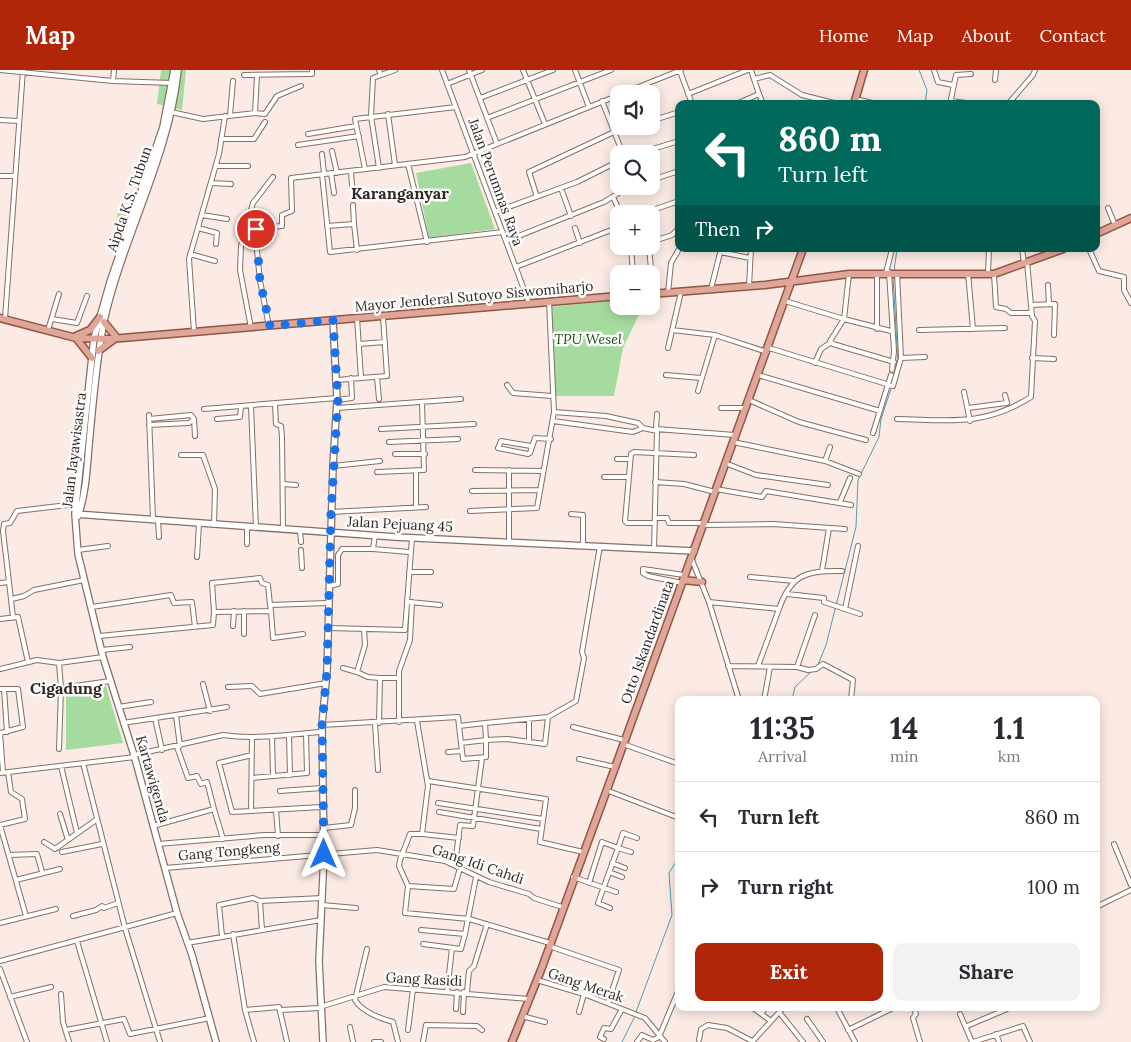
<!DOCTYPE html>
<meta charset="utf-8">
<style>
body{margin:0;font-family:Lora,serif;background:#f2f2f3;color:#2b2b33;height:100vh;display:flex;flex-direction:column;font-size:19px;white-space:nowrap}
*{box-sizing:border-box;margin:0}
p{font-size:16px;color:#7c7c81}
.icon{flex:none;width:28px;height:28px;fill:none;stroke:currentColor;stroke-width:2;stroke-linecap:round;stroke-linejoin:round}
.map{position:relative;flex:1;overflow:hidden}
.sheet{position:absolute;left:675px;top:626px;width:425px;height:315px;display:flex;flex-direction:column;background:#fff;border-radius:10px;box-shadow:0 2px 12px #0003}
.sheet>*{flex:none}
.guide{position:absolute;left:675px;top:30px;width:425px;height:152px;border-radius:10px;box-shadow:0 2px 12px #0003;background:#00695c;color:#fff;overflow:hidden}
.buttons{position:absolute;left:610px;top:15px;display:grid;gap:10px}
.buttons a{display:grid;place-items:center;width:50px;height:50px;border-radius:10px;background:#fff;box-shadow:0 2px 12px #0003;font-size:25px}
.pin{position:absolute;display:grid;place-items:center;width:42px;height:42px;color:#fff;margin:-21px;border:2px solid #fff;border-radius:50%;box-shadow:0 1px 5px #0007}
.me{position:absolute;width:55px;margin:-28px;rotate:0deg;stroke-linejoin:round;filter:drop-shadow(0 0 4px #0008)}
.turn{display:flex;align-items:center;gap:18px;height:105px;padding:0 20px;font-size:22px}
.turn .icon{width:65px;height:65px;stroke-width:2.5}
.turn b{display:block;font-size:35px;line-height:42px}
.then{display:flex;align-items:center;height:48px;padding:0 20px;background:#0003;gap:10px;font-size:19px}
.eta{display:flex;justify-content:space-evenly;align-items:center;height:85px;text-align:center}
.eta b{font-size:30px;font-weight:800;line-height:35px}
.action{display:flex;gap:10px;margin-top:auto;padding:10px 20px}
.action a{flex:1;height:58px;border-radius:10px;background:#b12508;color:#fff;font-size:20px;font-weight:800;line-height:58px;text-align:center}
.action a+a{background:#f2f2f3;color:#2b2b33}
ul{padding:0;list-style:none}
li{display:flex;align-items:center;gap:15px;height:70px;padding:0 20px;border-top:1px solid #e1e1e2}
li div{flex:1}
li b{display:block;font-size:19px}
li em{font-style:normal}
header{display:flex;align-items:center;gap:30px;box-sizing:border-box;height:70px;padding:0 25px;background:#b12508;color:#fff}
header strong{font-size:24px}
nav{display:flex;gap:28px;margin-inline-start:auto;font-size:18px}
.map>svg:first-child{display:block}
.green{fill:#a6db9f}
.lines{fill:none;stroke-linecap:round;stroke-linejoin:round}
.stream{stroke:#539ab4;stroke-width:1}
.street-casing{stroke:#866f64;stroke-width:6}
.secondary-casing{stroke:#866f64;stroke-width:8}
.primary-casing{stroke:#945444;stroke-width:9}
.street{stroke:#fff;stroke-width:4}
.secondary{stroke:#fff;stroke-width:5.5}
.primary{stroke:#dfa79a;stroke-width:6}
.route{stroke:#1a73e8;stroke-width:9;stroke-dasharray:0 16.2}
.labels{text-anchor:middle;dominant-baseline:central;stroke-width:5;stroke-linejoin:round;paint-order:stroke}
.street-label{font-size:14px;fill:#312722;stroke:#fcfcfc}
.park-label{font-size:14px;font-style:italic;fill:#154f0d;stroke:#fcfcfc}
.quarter-label{font-size:16px;font-weight:bold;fill:#312722;stroke:#fcfcfc}
</style>
<header>
<strong>Map</strong>
<nav><a>Home</a><a>Map</a><a>About</a><a>Contact</a></nav>
</header>
<div class="map">
<svg width="1131" height="972" viewBox="0 0 1131 972">
<rect width="100%" height="100%" fill="#fbebe4"/>
<!-- green -->
<path class="green" d="M161,0H186L182,40L157,34Z
M471,93L495,159L429,168L416,103Z
M118,142L133,148L122,181L112,172Z
M619,230V236H643L623,278L614,326H554L551,237Z
M105,613L123,673L66,680V619Z"/>
<g class="lines">
<!-- stream -->
<path class="stream" d="M919,0L927,20L925,34
M894,201L897,179
M893,207L898,293
M817,597L826,575L856,457L858,410L879,367L881,349L892,316
M792,630L795,617L812,601
M636,942L672,845L669,803L679,787
M622,972L635,946"/>
<defs>
<path id="street" d="M0,0L113,11L172,13
M379,0L381,5L395,0
M442,0L529,233
M469,0L497,74
M523,0L545,54
M575,0L589,37
M934,0L938,12L953,15
M680,1L692,34
M244,5L312,4V0
M754,9L770,5L802,25L838,34
M995,10L996,0
M113,11L114,0
M447,14L482,0
M621,24L681,0
M688,24L748,0
M759,24L763,34
M480,28L553,0
M855,29L877,34
M602,31L623,84
M951,31L974,34
M736,34L759,24L751,0
M950,34L956,5L971,4
M1008,34L1033,5L1035,0
M171,42L203,49L255,43L257,5
M255,43L265,44L277,26L301,16
M388,44L395,95
M230,45L233,11
M487,48L611,0
M0,50L19,51
M651,51L679,42
M308,64L356,56
M221,69H254L265,52
M298,75L359,66
M332,81L337,103
M322,84L324,104
M636,84L679,71
M408,94L427,172
M216,96H248
M379,98L371,46L373,8L381,5
M365,99L355,49L456,37
M351,101L352,115
M331,103L334,123
M322,104L330,182L503,162
M0,106H15
M651,110L679,101
M211,113L231,114
M561,118L571,146
M537,127L529,102L614,62L634,56
M613,127L621,144
M353,135L354,154
M1108,138L1115,155
M495,142L577,112L619,91
M641,144L679,131
M202,145L227,149
M327,156L354,154L357,180
M198,158L217,163L216,174
M575,158L580,173
M506,171L604,132L630,116
M651,172L672,165L679,158
M631,176L633,204
M649,176L653,224
M1022,179L1024,193
M1089,179L1099,201L1124,207V220L1131,233
M720,182L750,188
M190,184L215,191
M516,197L619,157
M889,202L894,281L892,300
M886,203L892,179
M897,203L901,288
M968,203L973,259
M988,204L989,179
M994,204L996,237L1006,239L1011,243H1031
M1048,215L1049,234
M749,216L751,179
M711,219L721,179
M668,223L671,193L679,179
M785,231L844,249L849,204
M1031,235L1055,234L1054,265
M5,249L23,0
M52,249L77,253L87,226
M269,256L260,211L255,160L257,158L282,156V145L292,141L291,108L465,87L619,25
M251,258L240,200L241,176L253,133L273,107
M877,259V203
M48,260L59,224
M672,260L715,265L767,282
M919,260L1005,258
M891,261L844,249L830,271L833,274L894,292
M194,262L189,189L219,84L225,46
M359,274L385,272
M668,278L681,222
M769,278L893,316L901,288L925,287
M1032,288L1054,289
M815,293L821,279L830,273
M666,305L701,308
M758,305L880,341
M377,307L379,329
M361,308L387,306L383,247
M337,310L361,308L357,248
M507,315L513,323L552,326
M698,321L715,265
M964,322L970,351
M1005,325L1007,333
M337,330L352,328L351,308
M749,330L799,352L866,370
M275,334L276,354L281,356L282,367L283,459
M251,336L256,458
M337,338L461,329
M721,338H746
M968,338L1006,333
M204,339L337,328
M554,342L606,346L638,353L643,358
M149,345L153,449
M149,349L191,345L194,349L195,366
M217,349L240,347L241,337
M897,349C950,350 983,357 1031,327L1035,251L1032,246L1027,192
M553,351L633,362L643,358L657,361L654,479
M149,355L189,353L194,349
M381,359L474,354
M656,359L735,365
M656,359L657,344
M873,363L891,305
M389,372L458,369
M733,372L825,391L859,404
M531,376L501,371L498,378L528,384L530,383L535,368L551,369
M395,384H425
M181,385H203L215,419L214,455
M617,389H630
M825,391L830,377
M725,393L756,405L828,415
M333,396L380,391
M475,400L543,401
M509,400V473
M377,402L424,400L422,333
M604,407H627
M655,412L684,414L715,422
M283,414L296,415
M716,419L762,427L766,421L851,435
M472,421L540,420
M840,432L850,408
M416,437V401
M470,441L537,438L554,342L549,231
M331,442L426,437
M571,444L583,445V475
M655,448H667L669,453H704
M158,450L159,467
M655,453H627L625,451L631,384L634,382L694,385
M703,455L773,454L845,459
M300,460L301,472
M247,474V457
M373,479L375,465
M78,480L108,476
M301,480L302,498
M197,487L199,454
M692,490L709,532L739,630
M643,499V503L648,506L682,513
M643,499L684,505
M822,501L829,458
M409,502H431
M750,507L794,511
M9,512L3,461L4,454L10,453L17,441L76,434
M0,513L9,512L13,547
M329,516L338,514V485L342,479H373L409,482
M787,524L824,528V532L860,544
M12,529L24,526L34,520L84,510
M410,532L440,535
M709,532L779,539L758,596
M92,537L171,525L174,533L192,532L195,557
M779,539C791,504 807,500 842,501
M845,539L858,476
M271,541L273,568L303,564
M214,542L212,513L260,508L262,513L268,515L270,535
M0,549L18,547L28,592
M233,556L234,541
M329,558L405,560L412,468
M364,560L365,575L357,602L368,607L380,608
M244,564V541
M99,566L213,555L214,542L271,541L270,535L328,533
M102,580L130,577
M59,593L61,618L59,679
M728,596L797,597L808,600L816,599L823,594L853,610L851,630
M797,597L815,545
M343,598L357,602
M0,599L37,590L59,593L103,587
M203,614L210,641
M228,617L252,616L260,624L326,613
M61,618L110,611
M0,619H18L23,657L0,663
M4,619L7,662
M764,630L770,597
M118,637L151,632
M176,646L180,676
M548,647L545,674L507,669L486,670V687L463,689L461,673L486,670L485,653L548,647L576,631L584,588L582,582L600,476
M155,648L162,680
M529,649V672
M417,651L428,716L422,764H410L400,790L399,796L408,816L405,843L469,849L550,873
M399,652V601L410,570L412,532
M123,653L227,637
M375,653L378,700
M379,653L380,608H399
M322,655L458,647L459,656L485,653
M459,656L461,673
M573,657L624,670
M0,663L3,702
M289,665L290,705
M272,666L273,706
M623,674L679,694
M448,682L462,681
M134,685L223,665C256,670 289,664 322,662
M252,685L219,693L232,742L322,737
M579,689L615,697
M83,693L125,858L160,972
M61,696L77,763
M0,703L135,687
M252,708L307,703L306,663
M428,711L546,729L540,772L583,782
M606,720L679,748
M280,721L322,718
M438,733L543,749
M214,739L223,769
M276,740L278,766
M251,741L252,668
M439,742L541,759
M60,744L68,770
M0,755L26,846
M0,755L25,749L22,729L11,722L8,702
M153,756L214,739L207,712L201,714L197,706L188,708L177,677
M324,758L351,755L355,738V720
M422,764L459,768
M44,772L55,779L96,750
M158,774L264,765H324
M1114,774L1131,815
M62,782L102,774
M631,782L618,778L623,763L637,768
M9,785L37,784L42,802
M612,793L625,798
M455,795L460,755L473,756L482,688
M165,798L377,780L445,791L489,812L529,824L534,828L562,837
M609,802L622,807
M573,807L616,822
M16,810L60,799
M589,813L602,772L618,778L598,833L610,838
M408,816L454,819L460,798
M260,831L262,860
M322,835L356,838
M1096,837L1131,820
M73,846L96,840L102,836L104,838L118,833
M0,853L56,839
M421,860L465,864L476,807
M233,864L245,940L254,972
M222,866L219,835L253,828L260,831L322,828
M77,871L107,972
M187,873L321,850
M423,874L461,879L465,864
M549,876L619,900L608,933
M367,879L355,930C362,942 379,948 393,952L398,972
M0,891L177,843
M0,899L27,972
M537,910L584,924L645,948L665,972
M447,922L452,878
M467,922L469,901L474,896L487,854
M61,924L63,952L69,972
M10,927L51,917
M320,937L384,917L529,929
M753,938L771,951
M837,938L855,972
M914,938L916,944L913,948L920,972
M456,939L457,922
M245,940L279,937L287,972
M280,940L320,938
M463,942L464,922
M579,942L584,924
M779,942L803,972
M761,943L766,938
M960,944L972,972
M522,946L545,952
M807,949L823,972
M967,956L1007,939
M350,957L353,972
M66,960L124,949L130,964L210,948
M408,960L413,919
M848,960L893,938
M996,964L999,972
M604,969L600,967L604,958L611,959L622,939
M699,970L701,959L708,955L727,958L752,971
M374,972H381
M423,972L426,955L477,956L482,960
M637,972L642,965L653,970L659,967L679,919
M752,972L783,938
M973,972L1023,956L1030,972"/>
<path id="secondary" d="M174,0L163,57L110,212L94,268L75,444L78,484L103,587L134,685L177,843L192,885L216,972
M75,444L395,467L694,481
M78,446C86,424 87,398 89,375C93,333 96,292 104,251C123,166 169,87 178,0
M323,972L319,891L324,784L322,655L327,601L333,396L337,330L333,250"/>
<path id="primary" d="M854,34L864,0
M1096,164L1131,148
M651,224L765,215L849,204H994L1063,179
M0,248L76,268L110,269L619,226
M104,252L117,268
M76,266L90,260L100,247
M76,268L92,288
M98,281L113,270
M683,510L702,512
M512,972L541,900L628,662L803,179"/>
</defs>
<!-- street casing -->
<use href="#street" class="street-casing"/>
<!-- secondary casing -->
<use href="#secondary" class="secondary-casing"/>
<!-- primary casing -->
<use href="#primary" class="primary-casing"/>
<!-- street -->
<use href="#street" class="street"/>
<!-- secondary -->
<use href="#secondary" class="secondary"/>
<!-- primary -->
<use href="#primary" class="primary"/>
</g>
<g class="lines">
<!-- route -->
<path class="route" d="M256,159L260,211L270,256L333,250L338,330L331,442L327,601L322,655L324,784"/>
</g>
<g class="labels">
<!-- street labels -->
<g class="street-label">
<text transform="translate(496 112) rotate(70)">Jalan Perumnas Raya</text>
<text transform="translate(129 129) rotate(-71)">Aipda K.S. Tubun</text>
<text transform="translate(474 226) rotate(-5)">Mayor Jenderal Sutoyo Siswomiharjo</text>
<text transform="translate(74 380) rotate(-83)">Jalan Jayawisastra</text>
<text transform="translate(400 454) rotate(3)">Jalan Pejuang 45</text>
<text transform="translate(647 572) rotate(-70)">Otto Iskandardinata</text>
<text transform="translate(153 709) rotate(74)">Kartawigenda</text>
<text transform="translate(229 781) rotate(-5)">Gang Tongkeng</text>
<text transform="translate(478 794) rotate(19)">Gang Idi Cahdi</text>
<text transform="translate(424 909) rotate(3)">Gang Rasidi</text>
<text transform="translate(586 915) rotate(19)">Gang Merak</text>
</g>
<!-- park labels -->
<g class="park-label">
<text x="588" y="269">TPU Wesel</text>
</g>
<!-- quarter labels -->
<g class="quarter-label">
<text x="400" y="123">Karanganyar</text>
<text x="66" y="618">Cigadung</text>
</g>
</g>
</svg>
<div class="buttons">
<a><svg class="icon" aria-label="sound" viewBox="0 0 24 24"><path d="M4 9h4l5-4v14l-5-4H4zM17 9q2 3 0 6"/></svg></a>
<a><svg class="icon" aria-label="search" viewBox="0 0 24 24"><circle cx="10" cy="10" r="6"/><path d="M15 15l6 6"/></svg></a>
<a>+</a>
<a>−</a>
</div>
<div class="pin" style="left:256px;top:159px;background:#d93025"><svg class="icon" aria-label="arrive" viewBox="0 0 24 24"><path d="M6 21V4h12l-3 4 3 4H6"/></svg></div>
<svg class="me" style="left:324px;top:784px" viewBox="-20 -20 40 40"><path d="M0-17L14 15 0 8-14 15z" fill="#1a73e8" stroke="#fff" stroke-width="4"/></svg>
<div class="guide">
<div class="turn"><svg class="icon" aria-label="left" viewBox="0 0 24 24"><path d="M17 20v-9H6M10 6l-5 5 5 5"/></svg><div><b>860 m</b>Turn left</div></div>
<div class="then">Then<svg class="icon" aria-label="right" viewBox="0 0 24 24"><path d="M7 20v-9h11M14 6l5 5-5 5"/></svg></div>
</div>
<section class="sheet">
<div class="eta">
<div><b>11:35</b><p>Arrival</p></div>
<div><b>14</b><p>min</p></div>
<div><b>1.1</b><p>km</p></div>
</div>
<ul>
<li><svg class="icon" aria-label="left" viewBox="0 0 24 24"><path d="M17 20v-9H6M10 6l-5 5 5 5"/></svg><div><b>Turn left</b></div><em>860 m</em></li>
<li><svg class="icon" aria-label="right" viewBox="0 0 24 24"><path d="M7 20v-9h11M14 6l5 5-5 5"/></svg><div><b>Turn right</b></div><em>100 m</em></li>
</ul>
<div class="action"><a>Exit</a><a>Share</a></div>
</section>
</div>
